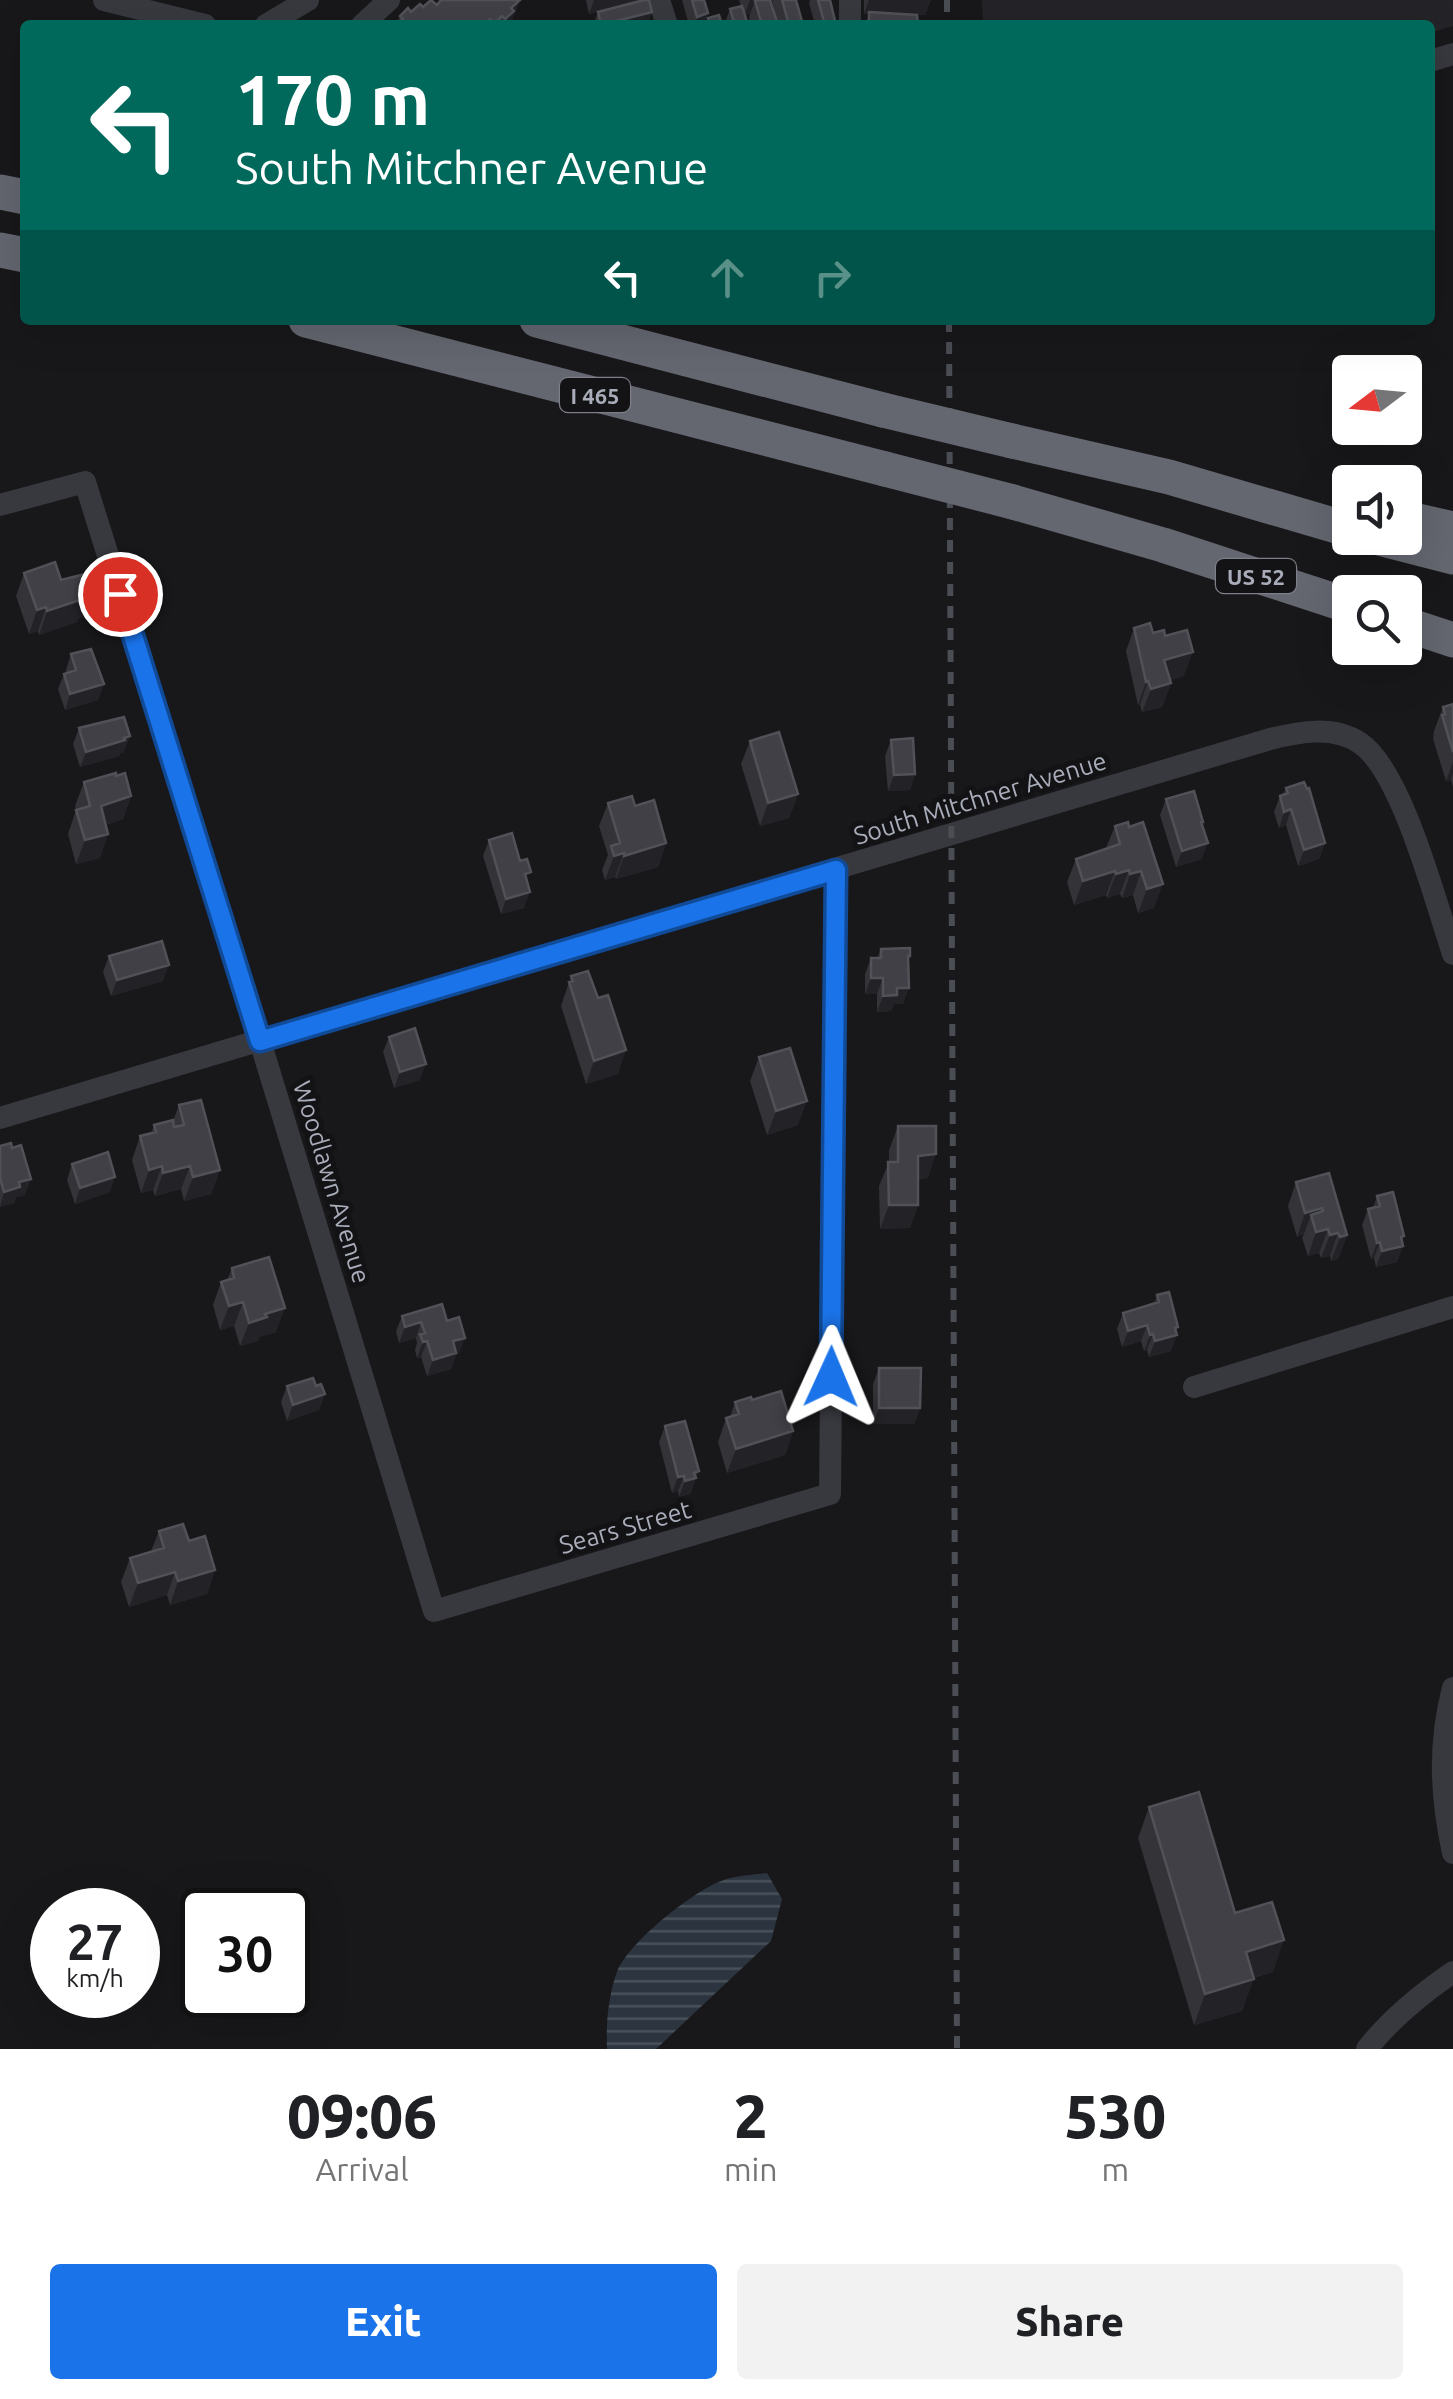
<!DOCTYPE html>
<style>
body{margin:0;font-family:Ubuntu,sans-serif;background:#f2f2f2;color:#202124;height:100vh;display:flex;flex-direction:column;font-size:38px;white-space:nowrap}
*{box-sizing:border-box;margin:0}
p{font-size:32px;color:#757577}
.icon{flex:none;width:55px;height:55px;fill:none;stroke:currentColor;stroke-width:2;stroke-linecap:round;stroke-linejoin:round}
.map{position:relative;height:2049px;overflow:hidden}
.details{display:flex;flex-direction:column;background:#fff;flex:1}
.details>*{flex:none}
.hud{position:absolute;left:20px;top:20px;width:1415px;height:305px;border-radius:10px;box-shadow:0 10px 40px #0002;background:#00695c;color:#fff;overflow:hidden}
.needle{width:65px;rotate:254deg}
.tools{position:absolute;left:1332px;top:355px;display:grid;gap:20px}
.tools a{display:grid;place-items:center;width:90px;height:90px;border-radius:10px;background:#fff;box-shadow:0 10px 40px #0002;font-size:50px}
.speed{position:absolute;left:30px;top:1888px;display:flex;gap:20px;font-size:50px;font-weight:700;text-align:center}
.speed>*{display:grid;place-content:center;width:130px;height:130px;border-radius:50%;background:#fff;box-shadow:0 10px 40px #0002;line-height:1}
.speed small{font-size:25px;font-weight:400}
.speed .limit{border:5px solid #111;border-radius:15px;background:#fff;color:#111}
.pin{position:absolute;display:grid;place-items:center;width:85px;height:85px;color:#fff;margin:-42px;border:5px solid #fff;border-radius:50%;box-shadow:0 2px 10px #0007}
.me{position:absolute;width:110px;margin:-55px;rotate:1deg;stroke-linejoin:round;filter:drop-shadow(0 0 8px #0008)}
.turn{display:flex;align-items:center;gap:35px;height:210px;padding:0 50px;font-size:45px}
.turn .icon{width:130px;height:130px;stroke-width:2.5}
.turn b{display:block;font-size:70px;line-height:85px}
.lanes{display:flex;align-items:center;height:95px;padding:0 50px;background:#0003;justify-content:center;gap:50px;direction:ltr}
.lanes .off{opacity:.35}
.eta{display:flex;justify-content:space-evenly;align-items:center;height:170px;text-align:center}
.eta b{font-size:60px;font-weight:800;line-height:70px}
.button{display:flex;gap:20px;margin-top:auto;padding:20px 50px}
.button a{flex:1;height:115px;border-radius:10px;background:#1a73e8;color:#fff;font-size:40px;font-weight:800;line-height:115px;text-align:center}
.button a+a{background:#f2f2f2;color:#202124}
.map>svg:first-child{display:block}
.built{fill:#242327}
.water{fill:url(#water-rules)}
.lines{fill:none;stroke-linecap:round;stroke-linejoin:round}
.minor{stroke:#38393f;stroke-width:22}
.highway{stroke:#646670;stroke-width:35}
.rail{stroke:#4b4d54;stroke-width:6;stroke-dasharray:12 10;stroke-linecap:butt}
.highway-bridge{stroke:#646670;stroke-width:35}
.wall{fill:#343338}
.shaded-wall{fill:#232226}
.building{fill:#404046;stroke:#515158;stroke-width:2.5}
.route-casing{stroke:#114b97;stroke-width:25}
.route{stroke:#1a73e8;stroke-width:18}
.labels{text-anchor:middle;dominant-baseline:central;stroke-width:10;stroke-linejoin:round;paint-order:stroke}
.shield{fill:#131215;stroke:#7c7e88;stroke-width:2.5}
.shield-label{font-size:22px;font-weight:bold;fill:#a9adba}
.street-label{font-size:25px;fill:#a9adba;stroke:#131215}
</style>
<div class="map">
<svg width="1453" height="2049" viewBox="0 0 1453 2049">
<defs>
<pattern id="water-rules" width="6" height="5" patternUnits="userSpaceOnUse" patternTransform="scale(2.5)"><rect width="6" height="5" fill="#2c353f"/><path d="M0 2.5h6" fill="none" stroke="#485059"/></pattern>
</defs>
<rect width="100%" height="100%" fill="#18171a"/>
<!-- built -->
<path class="built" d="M982,0H1453V26L1430,33V25H983Z"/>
<!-- water -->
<path class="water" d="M767,1873L782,1899L771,1941L656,2049H607C606,2023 608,1997 617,1972C628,1943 692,1892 721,1881C735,1875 753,1875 767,1873Z"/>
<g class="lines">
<!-- minor -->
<path class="minor" d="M104,0L205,25
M659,0L667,25
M850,0V25
M266,25L308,0
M362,25L389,0
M1430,61L1453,54
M0,505L85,482L260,1041L434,1611L830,1494L836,870
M0,1118L1270,739C1299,732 1333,725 1360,743C1402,771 1436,904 1453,954
M1194,1387L1453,1307
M1453,1688C1438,1745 1441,1797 1453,1853
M1367,2049C1391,2018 1421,1994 1453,1972"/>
<!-- highway -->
<path class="highway" d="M0,192L25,197
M0,250L25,255
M306,320L885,469
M537,320L883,410
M1012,441L1169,477L1350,530
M1013,502L1163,545L1350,606
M1405,518L1453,529
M1379,538L1453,557
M1405,624L1453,640"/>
<!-- rail -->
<path class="rail" d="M947,0V25
M949,320L957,2049"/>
<!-- highway-bridge -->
<path class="highway-bridge" d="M883,410L1012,441
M885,469L1013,502"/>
</g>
<!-- wall -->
<path class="wall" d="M439,0H520L510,25H396L400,16L437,5Z
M586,0H639L589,14Z
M682,0H704L708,13L704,25H689Z
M739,0H796L803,25H778L772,0L770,1L778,25H751L749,17L750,14L745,15L748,25H724L730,9L741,6Z
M810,0H830L836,25H815L809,3Z
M864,0H931L925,15H911L918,25H865L869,14H864Z
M598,12H652L647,25H593Z
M24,573L61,580L83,617L78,619L77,622L39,635L38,631L29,634L16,596Z
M1134,628L1165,636L1184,676L1170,680L1171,683L1162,707L1142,712L1140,705H1138L1126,651Z
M71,654L104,684L98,700L65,710L58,689L64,674L66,673V670Z
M1453,704V787L1451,780L1446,781L1433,739L1434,731L1443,707Z
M79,728L124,752L120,753L119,756L80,767L73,744Z
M891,740L915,774L910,790L888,791L885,756Z
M750,741L798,794L789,818L760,826L741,764Z
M116,776L131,796L123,819L106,825L108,834L100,858L76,864L68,834L76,810L75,806L84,782Z
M1286,788L1307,789L1325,843L1319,859L1298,866L1286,825L1279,828L1274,812L1280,796L1283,795Z
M1166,799L1202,825V859L1176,867L1160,815Z
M608,803L635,806L666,843L658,867L616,879L615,877L605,880L602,870L608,855L599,826Z
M1128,822L1154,908L1138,913L1133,895L1122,898L1120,894L1107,898L1106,895L1074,905L1067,882L1076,859L1106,848L1115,826Z
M489,840L527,883L524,908L501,914L483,856Z
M881,949L910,956L908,963L903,1004H894L891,1011L877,1012V994H865V974L871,958H877Z
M109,956L163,981L111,996L103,972Z
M571,976L618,1074L586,1084L561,1006Z
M389,1037L420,1080L394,1088L383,1052Z
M759,1057L798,1125L767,1135L750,1081Z
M179,1105L220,1170L211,1194L184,1201L181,1189L155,1196L153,1190L141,1193L132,1160L140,1136L151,1133L154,1125L173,1121Z
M898,1126L928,1178L918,1179V1205L910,1228L880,1229L879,1186L889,1162V1150Z
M0,1146L25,1195L16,1197L14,1203L0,1207Z
M72,1164L110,1192L75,1204L67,1180Z
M1329,1173L1347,1235L1338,1259L1331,1261L1330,1256L1321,1258L1319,1253L1308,1256L1302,1238L1304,1234L1297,1237L1288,1206L1296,1182Z
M1377,1196L1404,1236L1402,1242L1403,1246L1397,1262L1376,1267L1374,1258L1371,1259L1362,1225L1368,1209L1373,1208Z
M232,1268L276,1332L259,1337L258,1341L240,1346L234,1326L220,1330L213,1305L221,1282L227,1280Z
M1157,1295L1178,1327L1171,1351L1149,1357L1147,1350L1144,1351L1141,1341L1122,1347L1117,1329L1123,1313L1154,1304Z
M402,1316L447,1321L459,1354L456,1355L451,1369L427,1376L421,1357L417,1358L415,1350L417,1343L416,1338L399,1343L396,1331Z
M879,1368L920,1408L914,1424H873V1384Z
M287,1386L325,1394L319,1410L287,1421L281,1402Z
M735,1402L793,1431L785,1455L727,1473L718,1442L726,1418L730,1417Z
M665,1426L699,1471L690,1494L679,1497L678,1491L672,1493L659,1442Z
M159,1531L189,1541L215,1570L207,1594L170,1605L167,1595L129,1607L121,1582L130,1558L151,1551Z
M1149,1807L1235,1913L1273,1972L1253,1978L1242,2011L1194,2025L1138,1838Z"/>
<!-- shaded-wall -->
<path class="shaded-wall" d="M512,0H520L510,25H503Z
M594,0H639L589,14Z
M750,0H760L755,1L750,14L744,16Z
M869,0H931L925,15L864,14Z
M652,12L647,25H601Z
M708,13L704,25H694L697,17Z
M91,594L83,617L78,619L77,622L39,635L47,611Z
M46,607L38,631L29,634L37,610Z
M1193,652L1184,676L1156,683L1164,660Z
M1148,681L1140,705H1138L1146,682Z
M1171,683L1162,707L1142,712L1151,689Z
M104,684L98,700L65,710L70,694Z
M130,736L124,752L120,753L119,756L80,767L86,752Z
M1453,762V773L1451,780L1446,781Z
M915,774L910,790L888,791L894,775Z
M798,794L789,818L760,826L768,803Z
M131,796L123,819L92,830L101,806Z
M1291,809L1286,825L1279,828L1284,812Z
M108,834L100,858L76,864L85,840Z
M666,843L658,867L616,879L624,856Z
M1208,843L1202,859L1176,867L1182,851Z
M1325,843L1319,859L1298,866L1304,850Z
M624,853L615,877L605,880L614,856Z
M1129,870L1120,894L1107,898L1116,874Z
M1115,871L1106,895L1074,905L1083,881Z
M1141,871L1133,895L1122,898L1130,874Z
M1163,884L1154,908L1138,913L1147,889Z
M530,892L524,908L501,914L506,899Z
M169,965L163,981L111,996L117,980Z
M871,978H883L877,994H865Z
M897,988H909L903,1004H894L891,1011L877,1012L883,996Z
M626,1050L618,1074L586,1084L594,1061Z
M426,1064L420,1080L394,1088L400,1072Z
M807,1101L798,1125L767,1135L776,1111Z
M936,1154L928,1178L909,1180L918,1156Z
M162,1166L153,1190L141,1193L149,1170Z
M190,1166L181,1189L155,1196L163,1173Z
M220,1170L211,1194L184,1201L193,1177Z
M115,1177L110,1192L75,1204L80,1188Z
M31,1179L25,1195L16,1197L14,1203L0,1207L4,1192L19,1182Z
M889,1205H918L910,1228L880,1229Z
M1322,1208L1315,1228L1311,1215L1304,1234L1297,1237L1305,1213Z
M1328,1229L1319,1253L1308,1256L1316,1232Z
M1338,1233L1330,1256L1321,1258L1330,1235Z
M1347,1235L1338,1259L1331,1261L1340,1237Z
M1404,1236L1400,1246H1403L1397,1262L1376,1267L1382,1251Z
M1380,1242L1374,1258L1371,1259L1377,1243Z
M243,1302L234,1326L220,1330L229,1306Z
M285,1308L276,1332L259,1337L258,1341L240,1346L249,1323L265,1314Z
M421,1322L416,1338L399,1343L405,1327Z
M1147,1325L1141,1341L1122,1347L1128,1331Z
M1178,1327L1175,1336L1177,1335L1171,1351L1149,1357L1155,1341Z
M1153,1334L1147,1350L1144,1351L1150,1335Z
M465,1338L459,1354L456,1355L451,1369L427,1376L433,1360L453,1341Z
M427,1341L421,1357L417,1358L423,1342Z
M325,1394L319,1410L287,1421L293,1405Z
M879,1408H920L914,1424H873Z
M793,1431L785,1455L727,1473L736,1449Z
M699,1471L690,1494L679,1497L685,1481L694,1473Z
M684,1476L678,1491L672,1493L678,1477Z
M215,1570L207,1594L170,1605L178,1581Z
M175,1572L167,1595L129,1607L138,1583Z
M1284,1940L1273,1972L1234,1983L1246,1952Z
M1254,1979L1242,2011L1194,2025L1205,1994Z"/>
<!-- building -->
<path class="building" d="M431,0L437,5L441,0H520L511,8L514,11L505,19L502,16L494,24L490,19L484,25H396L403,19L400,16L408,8L411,12L420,4L423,7Z
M644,0H649L652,12L601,25L598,12Z
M692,0H704L708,13L697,17Z
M759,0H770L778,25H762L755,1Z
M782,0H796L803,25H789Z
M818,0H830L836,25H825Z
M742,6L748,25H735L730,9Z
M869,12L917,15L918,25H869Z
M719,15L722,25H710L708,18Z
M55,562L61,580L85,574L91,594L85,596L86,598L47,611L46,607L37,610L24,573Z
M1150,623L1153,633L1164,630L1165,636L1187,630L1193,652L1164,660L1171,683L1151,689L1148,681L1146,682L1134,628Z
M91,649L104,684L70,694L64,674L76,670L71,654Z
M1453,704V752L1442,715L1445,714L1443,707Z
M124,717L130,736L124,738L125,740L86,752L79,728Z
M779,732L798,794L768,803L750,741Z
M913,738L915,774L894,775L891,740Z
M116,773V776L125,773L131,796L101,806L108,834L85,840L76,810L90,806L84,782Z
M1304,782L1307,789L1309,788L1325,843L1304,850L1291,809L1284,812L1280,796L1288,793L1286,788Z
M1194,791L1203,822H1201L1208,843L1182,851L1166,799Z
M632,796L635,806L654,800L666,843L624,856V853L614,856L611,846L620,843L608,803Z
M1128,822L1129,827L1143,822L1163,884L1147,889L1141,871L1130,874L1129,870L1116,874L1115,871L1083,881L1076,859L1120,844L1115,826Z
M512,833L520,861L527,859L531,872L525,874L530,892L506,899L489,840Z
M162,941L169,965L117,980L109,956Z
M910,948V956H908L909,988H897V995L883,996V978H871V958H881V949Z
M588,971L598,998L608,995L626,1050L594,1061L569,982L573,981L571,976Z
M415,1028L426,1064L400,1072L389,1037Z
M790,1048L807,1101L776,1111L759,1057Z
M201,1100L220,1170L193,1177L190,1166L163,1173L162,1166L149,1170L140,1136L156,1132L154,1125L173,1120L174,1127L184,1125L179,1105Z
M898,1126H936V1154L918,1156V1205H889L888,1162H898Z
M11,1143L12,1148L21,1145L31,1179L19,1182L20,1187L4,1192L0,1178V1146Z
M108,1152L115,1177L80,1188L72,1164Z
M1329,1173L1347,1235L1340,1237L1338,1233L1330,1235L1328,1229L1316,1232L1311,1215L1323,1211L1322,1208L1305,1213L1296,1182Z
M1393,1192L1404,1236L1401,1237L1403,1246L1382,1251L1380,1242L1377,1243L1368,1209L1380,1206L1377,1196Z
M269,1257L285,1308L265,1314L267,1317L249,1323L243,1302L229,1306L221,1282L234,1278L232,1268Z
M1169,1292L1178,1327L1175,1328L1177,1335L1155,1341L1153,1334L1150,1335L1147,1325L1128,1331L1123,1313L1159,1302L1157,1295Z
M442,1304L447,1321L459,1317L465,1338L453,1341L456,1353L433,1360L427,1341L423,1342L420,1334L425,1333L421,1322L405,1327L402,1316Z
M879,1368H921L920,1408H879Z
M313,1378L316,1386L321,1384L325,1394L293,1405L287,1386Z
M781,1391L793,1431L736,1449L726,1418L739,1414L735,1402L751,1397L752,1400Z
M685,1421L699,1471L694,1473L696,1478L685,1481L684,1476L678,1477L665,1426Z
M183,1524L189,1541L205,1536L215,1570L178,1581L175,1572L138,1583L130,1558L164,1548L159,1531Z
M1199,1792L1235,1913L1272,1902L1284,1940L1246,1952L1254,1979L1205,1994L1149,1807Z"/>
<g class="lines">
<defs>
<path id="route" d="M120,594L260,1041L836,870L831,1377"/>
</defs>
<!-- route casing -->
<use href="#route" class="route-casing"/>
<!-- route -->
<use href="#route" class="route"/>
</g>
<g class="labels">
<!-- shield labels -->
<g class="shield">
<rect x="560" y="378" width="70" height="34" rx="8"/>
<rect x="1216" y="559" width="80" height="34" rx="8"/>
</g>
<g class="shield-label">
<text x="595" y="395">I 465</text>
<text x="1256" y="576">US 52</text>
</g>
<!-- street labels -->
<g class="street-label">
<text transform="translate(980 798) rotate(-17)">South Mitchner Avenue</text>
<text transform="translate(332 1182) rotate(73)">Woodlawn Avenue</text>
<text transform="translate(625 1527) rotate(-16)">Sears Street</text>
</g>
</g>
</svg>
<div class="tools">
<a><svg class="needle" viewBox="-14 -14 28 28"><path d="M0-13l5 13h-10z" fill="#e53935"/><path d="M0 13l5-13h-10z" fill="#757577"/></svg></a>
<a><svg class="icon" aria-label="sound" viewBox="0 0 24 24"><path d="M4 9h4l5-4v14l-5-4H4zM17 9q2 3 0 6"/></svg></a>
<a><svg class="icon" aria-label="search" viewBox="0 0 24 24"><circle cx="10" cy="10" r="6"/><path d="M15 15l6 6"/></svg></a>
</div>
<div class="speed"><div>27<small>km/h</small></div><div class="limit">30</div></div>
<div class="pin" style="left:120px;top:594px;background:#d93025"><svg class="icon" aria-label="arrive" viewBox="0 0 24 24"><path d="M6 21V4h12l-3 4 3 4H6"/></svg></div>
<svg class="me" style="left:831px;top:1377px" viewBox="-20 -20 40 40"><path d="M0-17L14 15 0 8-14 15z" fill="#1a73e8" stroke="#fff" stroke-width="4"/></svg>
<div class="hud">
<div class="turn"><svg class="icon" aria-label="left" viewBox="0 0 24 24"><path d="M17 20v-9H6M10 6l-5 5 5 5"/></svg><div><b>170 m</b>South Mitchner Avenue</div></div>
<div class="lanes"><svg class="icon" aria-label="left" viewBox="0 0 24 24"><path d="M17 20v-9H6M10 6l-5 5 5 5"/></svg><svg class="icon off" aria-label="ahead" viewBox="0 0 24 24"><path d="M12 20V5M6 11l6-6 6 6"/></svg><svg class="icon off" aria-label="right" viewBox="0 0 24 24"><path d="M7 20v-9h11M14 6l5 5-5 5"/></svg></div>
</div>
</div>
<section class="details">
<div class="eta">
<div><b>09:06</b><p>Arrival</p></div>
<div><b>2</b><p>min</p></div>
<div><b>530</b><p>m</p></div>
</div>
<div class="button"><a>Exit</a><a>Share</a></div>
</section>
